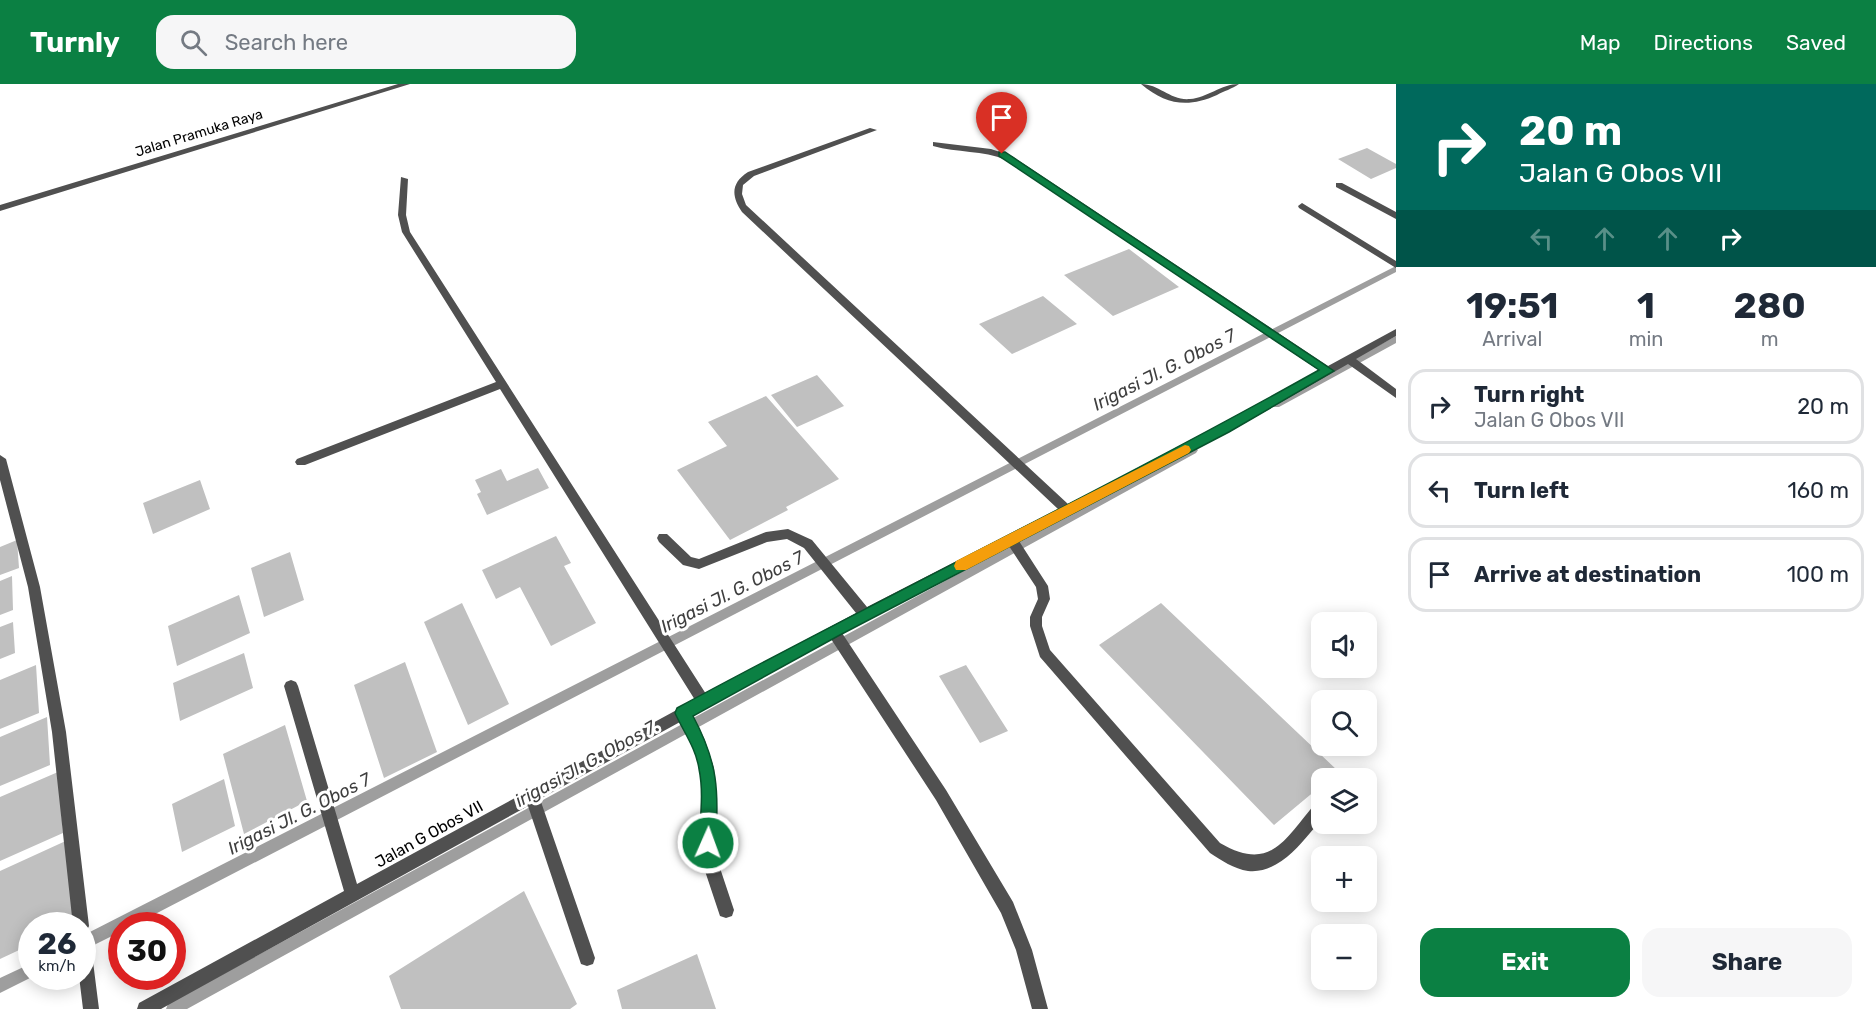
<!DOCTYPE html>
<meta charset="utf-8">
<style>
body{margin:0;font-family:Rubik,sans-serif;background:#f6f6f7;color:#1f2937;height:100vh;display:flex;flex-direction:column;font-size:22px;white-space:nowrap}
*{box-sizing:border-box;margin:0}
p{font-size:20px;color:#747a83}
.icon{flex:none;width:33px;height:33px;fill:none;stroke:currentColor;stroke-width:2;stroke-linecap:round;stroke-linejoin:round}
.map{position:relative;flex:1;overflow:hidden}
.sheet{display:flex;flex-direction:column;background:#fff;width:480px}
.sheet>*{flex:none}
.hud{background:#00695c;color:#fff;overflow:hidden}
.tools{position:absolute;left:1311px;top:528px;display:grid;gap:12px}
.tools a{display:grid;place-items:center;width:66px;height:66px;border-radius:12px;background:#fff;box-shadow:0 3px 15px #0003;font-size:30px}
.speed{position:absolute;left:18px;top:828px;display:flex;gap:12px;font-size:30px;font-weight:700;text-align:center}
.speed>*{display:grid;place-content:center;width:78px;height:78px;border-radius:50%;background:#fff;box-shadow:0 3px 15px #0003;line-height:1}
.speed small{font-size:15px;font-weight:400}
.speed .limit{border:9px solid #d22;background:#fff;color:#111}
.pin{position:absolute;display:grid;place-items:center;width:51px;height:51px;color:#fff;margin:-62px -26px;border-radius:50% 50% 50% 0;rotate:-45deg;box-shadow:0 0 6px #0007}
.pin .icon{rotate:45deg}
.me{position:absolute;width:66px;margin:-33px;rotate:2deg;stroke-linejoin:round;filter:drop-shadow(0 0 4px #0008)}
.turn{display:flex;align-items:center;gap:21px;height:126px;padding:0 24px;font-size:27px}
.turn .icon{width:78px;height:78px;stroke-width:2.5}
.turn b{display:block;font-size:42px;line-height:51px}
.lanes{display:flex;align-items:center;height:57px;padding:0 24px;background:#0003;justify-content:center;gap:30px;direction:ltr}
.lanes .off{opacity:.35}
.eta{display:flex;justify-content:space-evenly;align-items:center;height:102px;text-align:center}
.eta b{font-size:36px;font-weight:700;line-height:42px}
.button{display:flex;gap:12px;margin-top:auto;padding:12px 24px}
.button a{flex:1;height:69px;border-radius:18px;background:#0b8043;color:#fff;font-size:24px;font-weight:700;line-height:69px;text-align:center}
.button a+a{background:#f6f6f7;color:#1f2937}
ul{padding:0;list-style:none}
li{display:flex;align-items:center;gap:18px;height:75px;margin:0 12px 9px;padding:0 12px;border:3px solid #e0e1e3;border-radius:18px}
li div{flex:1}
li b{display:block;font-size:22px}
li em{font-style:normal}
header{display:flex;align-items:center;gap:36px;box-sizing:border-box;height:84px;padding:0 30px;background:#0b8043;color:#fff}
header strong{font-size:28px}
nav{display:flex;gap:33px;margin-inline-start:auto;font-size:21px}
.search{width:420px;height:54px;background:#f6f6f7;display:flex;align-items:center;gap:15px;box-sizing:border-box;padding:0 21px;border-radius:18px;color:#747a83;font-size:22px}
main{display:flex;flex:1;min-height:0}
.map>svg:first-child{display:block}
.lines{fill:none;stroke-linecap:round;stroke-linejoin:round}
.stream{fill:#9e9e9e;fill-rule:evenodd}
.building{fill:#c0c0c0}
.street{fill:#505050;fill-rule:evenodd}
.route{fill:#0b8043;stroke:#07532c;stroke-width:1.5}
.slow{fill:#f59e0b}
.labels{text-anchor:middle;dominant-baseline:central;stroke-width:6;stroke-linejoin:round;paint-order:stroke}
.far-street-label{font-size:14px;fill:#000;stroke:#fff}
.street-label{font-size:16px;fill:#000;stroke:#fff}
.water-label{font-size:18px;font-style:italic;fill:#3f3f3f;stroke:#fff}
</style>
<header>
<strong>Turnly</strong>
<div class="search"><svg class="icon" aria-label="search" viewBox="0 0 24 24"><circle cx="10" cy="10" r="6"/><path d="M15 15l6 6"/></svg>Search here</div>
<nav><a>Map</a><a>Directions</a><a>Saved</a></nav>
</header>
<main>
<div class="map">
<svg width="1396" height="925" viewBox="0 0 1396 925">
<rect width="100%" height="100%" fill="#fff"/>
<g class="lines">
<!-- stream -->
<path class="stream" d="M1396,182V188L132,842H122V847L82,867V852Z
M1396,252V259L1279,323H1273L1271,321L1273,319Z
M1193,362L1198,366L1196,369L187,925H166L168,920Z
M32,879V892H34L0,909V894Z"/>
</g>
<!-- building -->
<path class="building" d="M1367,64L1396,80V84L1371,95L1338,75Z
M1129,165L1179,203L1113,232L1064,191Z
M1043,212L1077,240L1012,270L979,240Z
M817,291L844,322L797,343L771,311Z
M766,312L839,395L786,423L788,426L730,456L677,386L727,362L708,338Z
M538,384L549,404L487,431L477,410L481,408L475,396L501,385L507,397Z
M200,396L210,425L153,450L143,419Z
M556,452L571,479L564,482L596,539L551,562L520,503L496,515L482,486Z
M17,456L19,484L0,491V463Z
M290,468L304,516L264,533L251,484Z
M12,492L13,526L0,531V497Z
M239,511L250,549L177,582L168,542Z
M462,519L509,620L468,641L424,538Z
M1161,519L1338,687L1329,694H1322V701L1274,741L1099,561Z
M13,538L15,569L0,575V543Z
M244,569L253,604L180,637L173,599Z
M405,578L437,668L384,694L354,601Z
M36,581L39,629L0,645V596Z
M966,581L1008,647L980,659L939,592Z
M47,633L50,681L0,702V653Z
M285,641L307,717L244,750L223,670Z
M58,688L63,749L0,777V713Z
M224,695L235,742L182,768L172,720Z
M70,755L77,839L71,842H32V860L0,875V787Z
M524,807L577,920L570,925H401L389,892Z
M697,870L716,925H622L617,906Z"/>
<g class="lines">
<!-- street -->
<path class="street" d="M398,0H410L0,127V121Z
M1141,0C1159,0 1171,17 1190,15C1207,14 1221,0 1239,0C1232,5 1224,7 1217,11C1188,24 1166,21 1141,0Z
M870,44L877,46L754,92L743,101L742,110L746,121L1068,420L1221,342L1320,287L1006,76C983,66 957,69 933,62V58L991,65L1012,72L1328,282L1396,245V252L1356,275L1396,305V314L1348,280L1229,348L1019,457L1048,502L1050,515L1042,533V542L1050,566L1220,759C1270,788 1284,757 1314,721L1319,719L1322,720C1322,724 1323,730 1322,734C1320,739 1313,745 1310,749C1295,767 1274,790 1248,787C1234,785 1221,776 1210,769L1040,573L1030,542V533L1038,515L1036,503L1009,462L842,549L946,706L1013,818L1032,866L1048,925H1032L1016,866L1001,829L936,716L831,555L692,632L704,654L714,684L717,720L716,772L734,826L732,832L726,834L720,832L700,772L703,720L700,684L693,661L680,638L540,715L595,874L593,880L587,882L581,880L579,874L528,722L161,925H137L139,919L344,807L284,602L286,598L291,596L296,598L298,602L357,800L695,616L500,305L305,381H297L295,378L297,375L496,298L402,148L398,131L401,93L408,95L406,131L410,148L706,610L856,529L804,464L787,455L767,458L699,485L683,481L659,458L657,454L659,450H667L691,473L699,475L766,448L788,445L812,456L867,523L1058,425L742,128C731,112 731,99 748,88Z
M1336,99H1342L1396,128V135L1336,103Z
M1302,119L1396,177V184L1299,124L1298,122Z
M0,371L6,375L40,503L66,648L89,842L86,848L90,854L99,925H83L79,892H82V842H73L52,648L28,503L0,396Z"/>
</g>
<!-- route -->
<path class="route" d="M999,68H1005L1334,287L1229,348L838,552L693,632C719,681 718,705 716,759L714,765L708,768L702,765L699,759C700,735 704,709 699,685C696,664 683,647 675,629L677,624C890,509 1108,404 1319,286L999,72Z"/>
<!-- slow -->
<path class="slow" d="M1185,361L1189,362L1191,366L1189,369L966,486H956L954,482L956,477Z"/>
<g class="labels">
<!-- far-street labels -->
<g class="far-street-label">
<text transform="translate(199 49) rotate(-17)">Jalan Pramuka Raya</text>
</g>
<!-- street labels -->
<g class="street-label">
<text transform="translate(429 750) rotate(-29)">Jalan G Obos VII</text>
</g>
<!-- water labels -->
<g class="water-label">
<text transform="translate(1164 286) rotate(-27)">Irigasi Jl. G. Obos 7</text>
<text transform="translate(732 508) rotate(-27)">Irigasi Jl. G. Obos 7</text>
<text transform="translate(587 679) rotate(-29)">irigasi Jl. G. Obos 7.</text>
<text transform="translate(299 730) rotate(-27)">Irigasi Jl. G. Obos 7</text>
</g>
</g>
</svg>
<div class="tools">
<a><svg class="icon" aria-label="sound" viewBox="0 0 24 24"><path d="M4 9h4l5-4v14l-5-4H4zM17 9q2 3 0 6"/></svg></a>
<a><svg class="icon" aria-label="search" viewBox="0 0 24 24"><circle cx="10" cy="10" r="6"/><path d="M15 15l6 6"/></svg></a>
<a><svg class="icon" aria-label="layers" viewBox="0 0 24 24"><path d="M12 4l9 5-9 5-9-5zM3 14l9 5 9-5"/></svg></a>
<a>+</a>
<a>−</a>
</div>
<div class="speed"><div>26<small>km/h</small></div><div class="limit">30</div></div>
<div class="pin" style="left:1002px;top:70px;background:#d93025"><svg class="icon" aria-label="arrive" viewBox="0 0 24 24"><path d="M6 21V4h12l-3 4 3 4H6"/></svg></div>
<svg class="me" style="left:708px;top:759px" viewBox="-20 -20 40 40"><circle r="17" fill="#0b8043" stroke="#fff" stroke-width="3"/><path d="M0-11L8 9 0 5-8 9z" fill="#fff"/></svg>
</div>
<section class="sheet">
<div class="hud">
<div class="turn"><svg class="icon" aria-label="right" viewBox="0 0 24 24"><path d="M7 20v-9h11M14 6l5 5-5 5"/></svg><div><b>20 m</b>Jalan G Obos VII</div></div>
<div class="lanes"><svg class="icon off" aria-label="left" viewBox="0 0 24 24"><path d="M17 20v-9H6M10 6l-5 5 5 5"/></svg><svg class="icon off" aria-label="ahead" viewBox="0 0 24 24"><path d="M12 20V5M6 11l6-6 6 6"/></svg><svg class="icon off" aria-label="ahead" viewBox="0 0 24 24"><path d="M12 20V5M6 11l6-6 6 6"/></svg><svg class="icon" aria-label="right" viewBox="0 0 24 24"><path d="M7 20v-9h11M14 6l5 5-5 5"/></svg></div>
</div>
<div class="eta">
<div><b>19:51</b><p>Arrival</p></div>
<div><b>1</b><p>min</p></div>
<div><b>280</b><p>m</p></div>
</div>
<ul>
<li><svg class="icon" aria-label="right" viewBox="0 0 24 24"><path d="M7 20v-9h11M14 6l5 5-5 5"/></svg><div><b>Turn right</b><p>Jalan G Obos VII</p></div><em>20 m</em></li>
<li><svg class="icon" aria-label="left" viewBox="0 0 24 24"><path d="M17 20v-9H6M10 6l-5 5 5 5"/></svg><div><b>Turn left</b></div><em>160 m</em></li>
<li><svg class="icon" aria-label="arrive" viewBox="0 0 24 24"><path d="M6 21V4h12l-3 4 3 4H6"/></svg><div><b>Arrive at destination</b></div><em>100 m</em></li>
</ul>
<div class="button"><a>Exit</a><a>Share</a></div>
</section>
</main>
